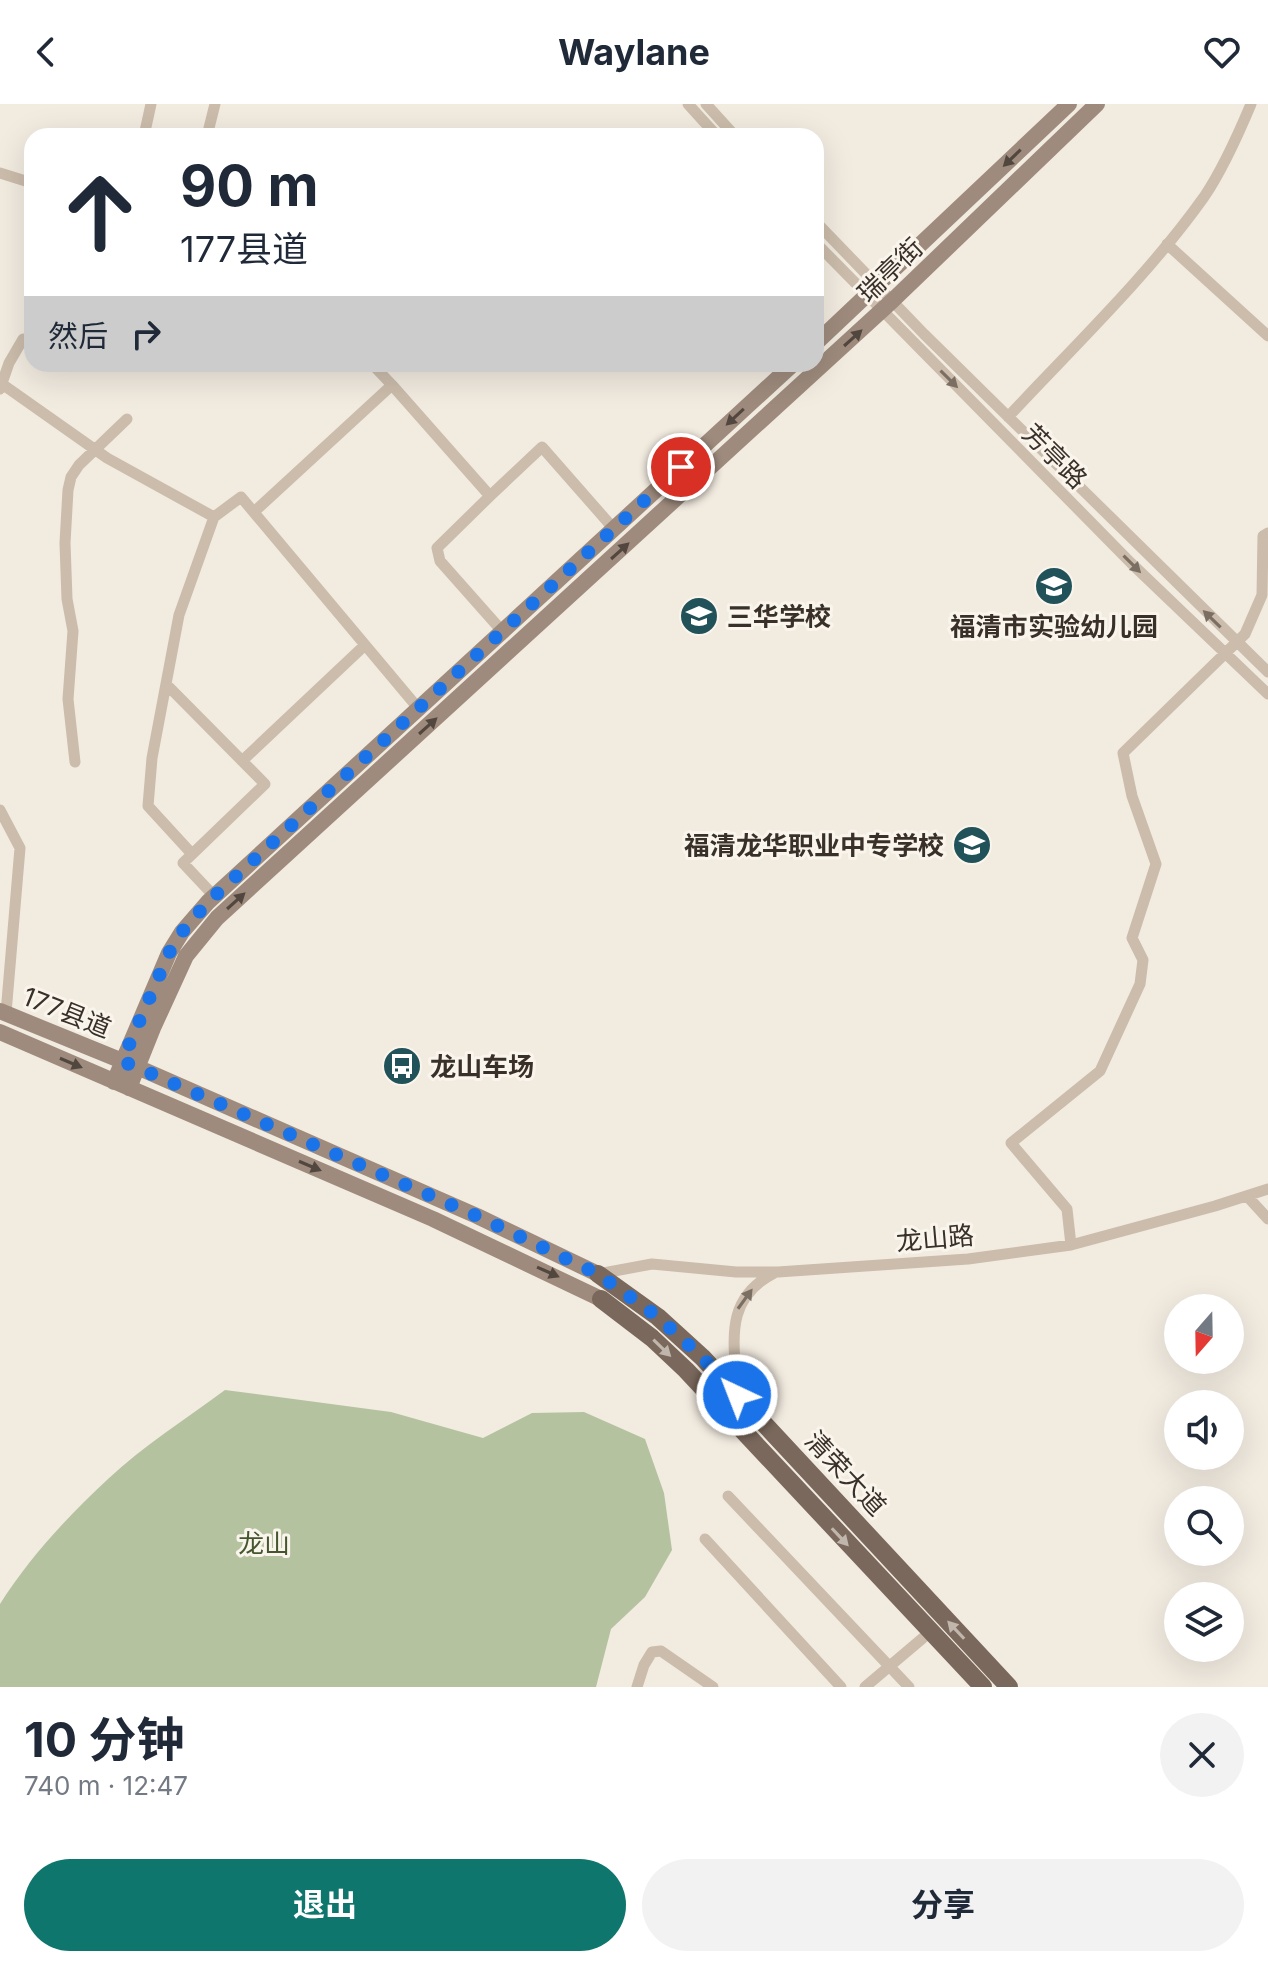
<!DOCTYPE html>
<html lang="zh">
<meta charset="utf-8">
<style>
body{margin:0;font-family:Inter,"Noto Sans SC",sans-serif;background:#f2f2f3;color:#1f2937;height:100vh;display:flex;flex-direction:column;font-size:30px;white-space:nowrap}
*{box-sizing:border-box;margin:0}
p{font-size:26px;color:#747a83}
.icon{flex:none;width:44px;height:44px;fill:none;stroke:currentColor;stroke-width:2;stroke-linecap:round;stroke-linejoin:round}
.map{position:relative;height:1583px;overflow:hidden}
.panel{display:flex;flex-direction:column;background:#fff;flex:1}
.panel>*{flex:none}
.hud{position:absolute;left:24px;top:24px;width:800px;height:244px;border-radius:24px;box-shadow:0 8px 32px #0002;background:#fff;color:#1f2937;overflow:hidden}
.needle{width:52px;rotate:200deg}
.buttons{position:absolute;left:1164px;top:1190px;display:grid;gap:16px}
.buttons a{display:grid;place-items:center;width:80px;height:80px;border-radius:50%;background:#fff;box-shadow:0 8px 32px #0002;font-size:40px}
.pin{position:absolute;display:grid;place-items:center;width:68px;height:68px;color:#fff;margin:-34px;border:4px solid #fff;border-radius:50%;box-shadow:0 2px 8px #0007}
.me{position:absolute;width:88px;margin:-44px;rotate:317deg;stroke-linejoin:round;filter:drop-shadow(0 0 6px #0008)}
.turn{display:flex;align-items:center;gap:28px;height:168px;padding:0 24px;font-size:36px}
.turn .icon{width:104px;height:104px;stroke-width:2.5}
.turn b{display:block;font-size:56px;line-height:68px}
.then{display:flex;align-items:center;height:76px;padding:0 24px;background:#0003;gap:16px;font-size:30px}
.round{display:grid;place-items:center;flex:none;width:84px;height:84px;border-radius:42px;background:#f2f2f3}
.overview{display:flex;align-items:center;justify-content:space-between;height:136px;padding:0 24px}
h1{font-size:48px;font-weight:700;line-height:60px}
.button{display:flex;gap:16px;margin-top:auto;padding:16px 24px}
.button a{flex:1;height:92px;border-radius:48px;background:#0f766e;color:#fff;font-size:32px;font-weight:700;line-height:92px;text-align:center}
.button a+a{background:#f2f2f3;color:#1f2937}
header{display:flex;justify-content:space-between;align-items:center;height:104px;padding:0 24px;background:#fff;font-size:36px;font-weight:700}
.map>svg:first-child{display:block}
.green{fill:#b4c2a0}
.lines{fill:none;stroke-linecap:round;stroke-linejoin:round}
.minor{stroke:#cbbcab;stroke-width:11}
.secondary{stroke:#9e8b7d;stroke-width:16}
.primary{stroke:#7a685c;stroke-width:18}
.oneway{fill:#52473f}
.oneway2{fill:#7b6f64}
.oneway3{fill:#c0b6ab}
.route{stroke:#1a73e8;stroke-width:14;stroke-dasharray:0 25.2}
.labels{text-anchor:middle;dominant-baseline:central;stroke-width:6;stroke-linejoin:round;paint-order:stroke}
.street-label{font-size:26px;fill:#39302a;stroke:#faf5ec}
.poi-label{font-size:26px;font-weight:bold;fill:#39302a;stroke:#faf5ec;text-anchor:start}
.park-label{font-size:26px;fill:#45562f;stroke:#faf5ec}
</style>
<header><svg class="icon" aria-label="back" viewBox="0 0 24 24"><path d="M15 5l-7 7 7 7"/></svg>Waylane<svg class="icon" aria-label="heart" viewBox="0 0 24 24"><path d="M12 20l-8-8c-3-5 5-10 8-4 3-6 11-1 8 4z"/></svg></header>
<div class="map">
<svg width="1268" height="1583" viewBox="0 0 1268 1583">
<rect width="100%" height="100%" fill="#f2ebe0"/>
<!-- green -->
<path class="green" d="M225,1286L391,1308L483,1334L532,1309L584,1308L645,1335L664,1389L672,1446L645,1493L611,1525L596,1583H0V1500C29,1454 69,1411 108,1375C143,1342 186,1315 225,1286Z"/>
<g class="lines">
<!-- minor -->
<path class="minor" d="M688,0L717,32
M706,0L735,32
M144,32L151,0
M207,32L215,0
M0,69L32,79
M816,118L924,230L1268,568
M816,139L1131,459L1268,590
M1167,140L1268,232
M2,280L107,354L214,413
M392,281L490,392L542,343L614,425
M0,285L9,259L23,235
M1008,313C1074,242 1147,173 1204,93C1223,65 1238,31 1251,0
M490,392L437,444L440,457L502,527
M254,408L392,281L372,260
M166,580L265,680L183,759L214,792
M242,657L365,541
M75,658L68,595L73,527L67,495L65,439L68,386L71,373L79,361L127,315
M0,706L20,744L6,909
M192,750L148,702L152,654L179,511L214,413L241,393L418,604
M1247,1092L1268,1115
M1071,1141L1067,1105L1011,1039L1100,967L1140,880L1143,856L1132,834L1156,760L1132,692L1123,649L1245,530L1262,491L1263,432L1268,429
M598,1170L652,1160L736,1168H778L968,1155L1071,1141L1215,1102L1268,1085
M737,1290C735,1240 722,1196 774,1169
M728,1392L909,1583
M705,1435L841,1583
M637,1583L644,1561L652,1548L661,1547L713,1583
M865,1583L930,1528"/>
<!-- secondary -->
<path class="secondary" d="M816,239L1069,0
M0,907L137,963L477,1112L598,1170
M0,928L433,1115L601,1195
M114,978L169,849L182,828L208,798L793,260
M129,984L153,924L186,852L217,814L892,197L1097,0"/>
<!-- primary -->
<path class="primary" d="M598,1170L658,1213L703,1254L1009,1583
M601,1195L652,1234L686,1266L983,1583"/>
</g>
<!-- one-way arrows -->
<defs><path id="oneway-solid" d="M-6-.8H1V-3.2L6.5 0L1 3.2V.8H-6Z" transform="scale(2)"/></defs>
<g class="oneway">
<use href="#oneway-solid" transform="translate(1012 54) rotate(136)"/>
<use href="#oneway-solid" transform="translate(853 234) rotate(-42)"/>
<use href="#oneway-solid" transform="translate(735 313) rotate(137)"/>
<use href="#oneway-solid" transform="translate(620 447) rotate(-42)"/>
<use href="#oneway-solid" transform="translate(428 622) rotate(-42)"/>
<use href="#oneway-solid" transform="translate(236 797) rotate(-42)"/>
<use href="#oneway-solid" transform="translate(71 959) rotate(23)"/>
<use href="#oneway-solid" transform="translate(310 1062) rotate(23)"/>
<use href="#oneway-solid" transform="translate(548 1168) rotate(24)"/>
</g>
<g class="oneway2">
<use href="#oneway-solid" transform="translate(949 275) rotate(45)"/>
<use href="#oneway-solid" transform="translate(1132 460) rotate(45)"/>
<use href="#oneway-solid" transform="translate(1212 515) rotate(-136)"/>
<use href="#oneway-solid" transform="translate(745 1195) rotate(-54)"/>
</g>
<g class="oneway3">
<use href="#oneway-solid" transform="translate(662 1244) rotate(44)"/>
<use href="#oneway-solid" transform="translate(840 1433) rotate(47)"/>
<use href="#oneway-solid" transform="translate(956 1526) rotate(-133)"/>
</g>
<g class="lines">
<!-- route -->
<path class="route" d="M681,363L208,798L182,828L169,849L122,957L477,1112L598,1170L658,1213L703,1254L737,1291"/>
</g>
<!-- icons -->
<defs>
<symbol id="school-disc" viewBox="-11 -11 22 22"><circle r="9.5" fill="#215259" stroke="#faf5ec"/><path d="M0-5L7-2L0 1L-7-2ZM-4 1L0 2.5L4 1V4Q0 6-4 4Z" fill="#fff"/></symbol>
<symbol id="bus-disc" viewBox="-11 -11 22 22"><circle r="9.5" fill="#215259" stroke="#faf5ec"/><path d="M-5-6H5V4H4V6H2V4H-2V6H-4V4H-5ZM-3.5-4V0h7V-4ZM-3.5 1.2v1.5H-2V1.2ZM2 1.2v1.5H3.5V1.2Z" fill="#fff"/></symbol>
</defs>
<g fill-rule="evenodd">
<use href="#school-disc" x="1032" y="460" width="44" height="44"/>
<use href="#school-disc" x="677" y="490" width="44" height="44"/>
<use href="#school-disc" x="950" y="719" width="44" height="44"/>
<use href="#bus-disc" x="380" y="940" width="44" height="44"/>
</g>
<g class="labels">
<!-- street labels -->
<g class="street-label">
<text transform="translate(890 166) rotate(-44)">瑞亭街</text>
<text transform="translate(1055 352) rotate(45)">芳亭路</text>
<text transform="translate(67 908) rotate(22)">177县道</text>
<text transform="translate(935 1134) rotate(-5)">龙山路</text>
<text transform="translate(846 1369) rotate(47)">清荣大道</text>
</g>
<!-- poi labels -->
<g class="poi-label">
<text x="727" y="512">三华学校</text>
<text x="1054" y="522" text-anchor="middle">福清市实验幼儿园</text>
<text x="944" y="741" text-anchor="end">福清龙华职业中专学校</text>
<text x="430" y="962">龙山车场</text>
</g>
<!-- park labels -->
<g class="park-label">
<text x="264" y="1439">龙山</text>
</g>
</g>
</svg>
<div class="buttons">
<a><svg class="needle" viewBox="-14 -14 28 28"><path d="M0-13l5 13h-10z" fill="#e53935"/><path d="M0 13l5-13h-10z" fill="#747a83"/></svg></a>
<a><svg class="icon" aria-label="sound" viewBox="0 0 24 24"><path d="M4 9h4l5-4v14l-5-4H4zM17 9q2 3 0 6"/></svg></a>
<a><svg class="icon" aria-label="search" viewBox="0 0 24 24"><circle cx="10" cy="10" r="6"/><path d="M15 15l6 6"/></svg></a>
<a><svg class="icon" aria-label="layers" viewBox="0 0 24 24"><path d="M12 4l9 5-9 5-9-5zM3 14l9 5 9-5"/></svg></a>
</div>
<div class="pin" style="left:681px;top:363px;background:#d93025"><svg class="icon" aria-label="arrive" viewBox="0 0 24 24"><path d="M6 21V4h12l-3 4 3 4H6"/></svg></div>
<svg class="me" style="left:737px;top:1291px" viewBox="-20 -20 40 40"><circle r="17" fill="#1a73e8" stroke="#fff" stroke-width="3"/><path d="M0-11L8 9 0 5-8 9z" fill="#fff"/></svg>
<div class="hud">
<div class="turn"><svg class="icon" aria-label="ahead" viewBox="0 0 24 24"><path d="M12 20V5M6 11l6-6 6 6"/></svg><div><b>90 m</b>177县道</div></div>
<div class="then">然后<svg class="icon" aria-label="right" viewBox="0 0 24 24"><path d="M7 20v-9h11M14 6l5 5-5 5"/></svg></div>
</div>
</div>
<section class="panel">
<div class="overview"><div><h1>10 分钟</h1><p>740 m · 12:47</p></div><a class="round"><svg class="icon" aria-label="close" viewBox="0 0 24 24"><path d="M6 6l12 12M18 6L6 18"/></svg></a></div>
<div class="button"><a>退出</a><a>分享</a></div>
</section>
